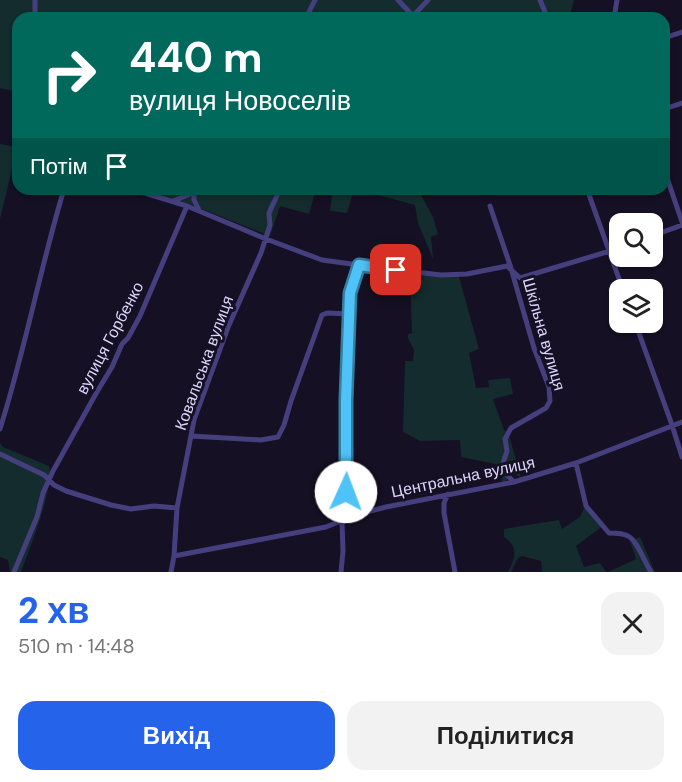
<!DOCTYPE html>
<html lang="uk">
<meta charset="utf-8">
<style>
body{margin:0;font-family:"DM Sans",sans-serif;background:#f2f2f2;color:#222;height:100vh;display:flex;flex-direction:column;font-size:22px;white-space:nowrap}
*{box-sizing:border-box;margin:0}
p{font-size:20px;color:#767676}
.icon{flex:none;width:33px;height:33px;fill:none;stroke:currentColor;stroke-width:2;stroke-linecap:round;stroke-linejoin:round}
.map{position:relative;height:572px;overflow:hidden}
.details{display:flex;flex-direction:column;background:#fff;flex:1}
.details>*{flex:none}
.hud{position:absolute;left:12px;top:12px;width:658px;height:183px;border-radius:18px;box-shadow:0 2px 4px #0004;background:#00695c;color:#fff;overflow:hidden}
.buttons{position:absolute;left:609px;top:213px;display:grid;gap:12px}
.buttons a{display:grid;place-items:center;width:54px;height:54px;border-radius:12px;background:#fff;box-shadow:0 2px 4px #0004;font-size:30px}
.pin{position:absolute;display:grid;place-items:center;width:51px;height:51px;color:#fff;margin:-26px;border-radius:12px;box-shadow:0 3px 9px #0006}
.me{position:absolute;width:66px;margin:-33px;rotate:2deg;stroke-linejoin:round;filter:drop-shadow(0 0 4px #0008)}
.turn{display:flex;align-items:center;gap:21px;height:126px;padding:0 18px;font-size:27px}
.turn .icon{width:78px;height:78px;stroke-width:2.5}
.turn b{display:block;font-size:42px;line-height:51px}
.then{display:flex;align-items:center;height:57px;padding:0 18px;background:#0003;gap:12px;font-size:22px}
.round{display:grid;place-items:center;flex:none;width:63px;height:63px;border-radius:18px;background:#f2f2f2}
.head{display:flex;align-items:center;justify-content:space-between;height:102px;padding:0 18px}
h1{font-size:36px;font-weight:800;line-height:45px;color:#2563eb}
.button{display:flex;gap:12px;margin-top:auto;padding:12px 18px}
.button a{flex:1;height:69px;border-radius:18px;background:#2563eb;color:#fff;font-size:24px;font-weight:800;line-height:69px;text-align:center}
.button a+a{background:#f2f2f2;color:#222}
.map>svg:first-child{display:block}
.green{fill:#142c2d}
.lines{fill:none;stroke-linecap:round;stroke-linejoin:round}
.minor{stroke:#453f7e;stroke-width:5}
.route-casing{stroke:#337fa1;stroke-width:15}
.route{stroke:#4fc3f7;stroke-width:10}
.labels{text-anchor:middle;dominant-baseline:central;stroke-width:6;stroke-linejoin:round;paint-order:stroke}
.street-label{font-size:16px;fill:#dcd6fc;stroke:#151023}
</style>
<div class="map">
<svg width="682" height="572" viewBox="0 0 682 572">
<rect width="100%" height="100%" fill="#151023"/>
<!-- green -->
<path class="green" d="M0,0H574L571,11L572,18H18V92L0,88Z
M18,140V153L12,169L0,219V144L17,147Z
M140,189H354L347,213L330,211L332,195L315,192L309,214L280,206L270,236L187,203Z
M356,189H422L420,190L421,195L433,217L438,234L431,237L433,259L418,223L415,205Z
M410,274L459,277L479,349L469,353L476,388L489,387L488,380L510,378L513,394L493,399L504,430L509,435L521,478L513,473L509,474L507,480L502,483L501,465L461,457L460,440L420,441L403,432L405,361H413L414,350L408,338V334L412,333Z
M0,443L3,447L49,466C55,486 29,550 21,572H10L8,560L0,557Z
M589,506L604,525L576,546L584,567L600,563L606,572H542L541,561L522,556L518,558L511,572H508C515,558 519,547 504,537V529L559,520L562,529L580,517L584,508Z
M640,537L655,572H608L636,559L630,541Z"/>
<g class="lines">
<!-- minor -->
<path class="minor" d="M35,0V18
M398,0L413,16L418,18
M540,0L545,12V18
M413,16L428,0
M306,18L315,0
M614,18L617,0
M664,38L682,32
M664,109L682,103
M664,169L682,222
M132,189L187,206L266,239L322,260L374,267L441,275L467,274L507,266L520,278L620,248
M587,189L623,290
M194,191V200L199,210
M173,201L188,195L195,189
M490,206L510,265L534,348L549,387L550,401L546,408L511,428L505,439L507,451L503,463L507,475L514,482
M652,236L682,225
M635,322L672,425L682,457
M0,429C25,350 40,269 64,189
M191,436L261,440L278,437L284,425L291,401L322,315L327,313L349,314
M0,454L44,475L54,485L66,491L111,505L131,509L154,506L177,508
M576,463L586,506L609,533C615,533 623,533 628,536C637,540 645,563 651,572
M448,494L444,503V513L455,572
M174,556L326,527L355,515L386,507L514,482L576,463L682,422
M14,572L37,517L43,493L53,471L98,390L112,367L122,344L128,338L140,316L187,206
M171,572L174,556L177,508L194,420L229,325L261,253L270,225L269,213L280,189
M341,572L343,551L342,521L345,512L347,472L346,400L350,293L359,265"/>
</g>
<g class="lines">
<defs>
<path id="route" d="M346,492V400L350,293L359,265L396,270"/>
</defs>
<!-- route casing -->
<use href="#route" class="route-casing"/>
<!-- route -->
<use href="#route" class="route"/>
</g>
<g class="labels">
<!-- street labels -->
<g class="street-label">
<text transform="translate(544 334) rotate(74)">Шкільна вулиця</text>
<text transform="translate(110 338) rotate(-62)">вулиця Горбенко</text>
<text transform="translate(204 363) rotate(-70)">Ковальська вулиця</text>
<text transform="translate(463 477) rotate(-12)">Центральна вулиця</text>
</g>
</g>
</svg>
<div class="buttons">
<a><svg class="icon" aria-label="search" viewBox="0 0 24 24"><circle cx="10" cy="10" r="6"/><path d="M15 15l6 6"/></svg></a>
<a><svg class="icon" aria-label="layers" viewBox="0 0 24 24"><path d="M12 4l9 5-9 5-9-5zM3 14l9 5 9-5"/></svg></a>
</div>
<div class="pin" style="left:396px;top:270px;background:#d93025"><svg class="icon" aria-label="arrive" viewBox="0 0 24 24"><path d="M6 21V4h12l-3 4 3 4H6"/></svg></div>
<svg class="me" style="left:346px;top:492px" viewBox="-20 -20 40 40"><circle r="19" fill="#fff"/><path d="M0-13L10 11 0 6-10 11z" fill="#4fc3f7"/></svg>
<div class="hud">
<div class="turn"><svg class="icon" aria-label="right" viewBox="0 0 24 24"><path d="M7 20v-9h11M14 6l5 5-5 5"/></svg><div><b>440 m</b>вулиця Новоселів</div></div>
<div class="then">Потім<svg class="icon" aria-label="arrive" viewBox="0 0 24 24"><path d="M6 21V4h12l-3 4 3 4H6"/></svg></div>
</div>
</div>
<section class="details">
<div class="head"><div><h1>2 хв</h1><p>510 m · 14:48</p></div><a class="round"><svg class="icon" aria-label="close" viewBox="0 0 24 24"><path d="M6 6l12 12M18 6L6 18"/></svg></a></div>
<div class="button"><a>Вихід</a><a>Поділитися</a></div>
</section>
